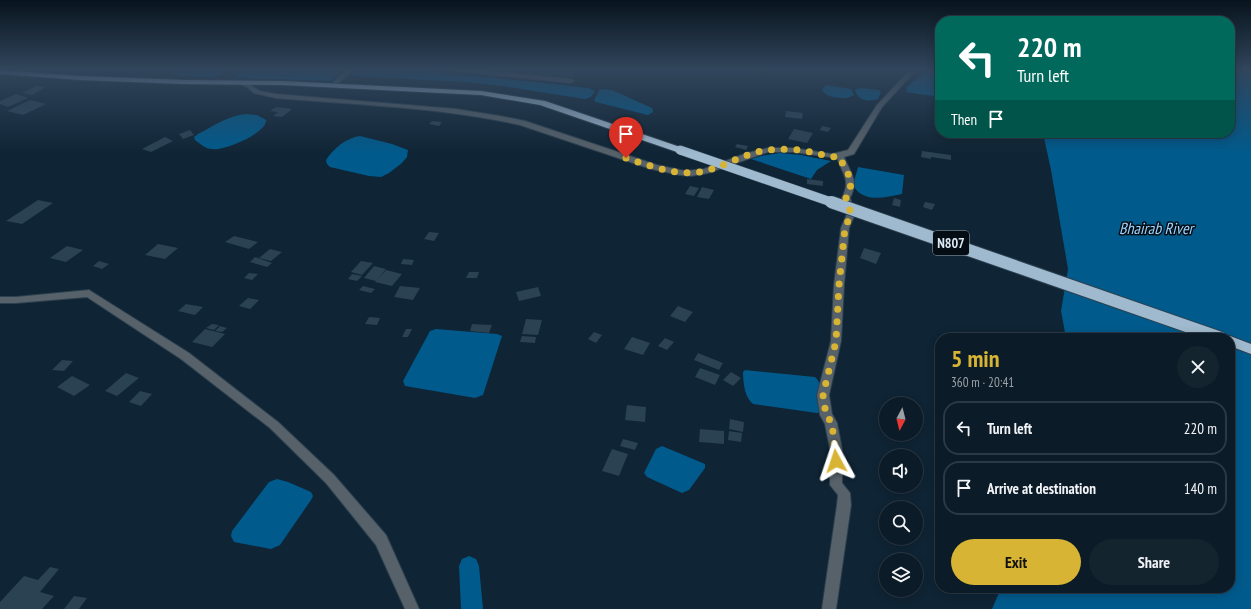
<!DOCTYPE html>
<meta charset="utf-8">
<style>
body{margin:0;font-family:"PT Sans Narrow",sans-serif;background:#14242f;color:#f1f3f6;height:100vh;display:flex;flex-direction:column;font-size:15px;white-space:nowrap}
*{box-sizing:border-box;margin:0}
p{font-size:13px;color:#9aa1a7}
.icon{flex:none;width:22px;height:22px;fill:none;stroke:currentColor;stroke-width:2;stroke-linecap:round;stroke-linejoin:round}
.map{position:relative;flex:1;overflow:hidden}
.details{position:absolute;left:935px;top:333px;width:300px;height:260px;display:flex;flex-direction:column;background:#0b1b27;border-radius:16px;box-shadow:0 2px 10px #0003,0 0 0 1px #2b3944}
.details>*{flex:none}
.hud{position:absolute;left:935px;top:16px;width:300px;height:122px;border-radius:16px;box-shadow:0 2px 10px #0003,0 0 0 1px #2b3944;background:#00695c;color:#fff;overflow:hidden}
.needle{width:26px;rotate:187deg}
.tools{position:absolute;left:879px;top:397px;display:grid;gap:8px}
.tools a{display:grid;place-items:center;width:44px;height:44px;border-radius:50%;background:#0b1b27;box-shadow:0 2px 10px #0003,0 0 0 1px #2b3944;font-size:20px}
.pin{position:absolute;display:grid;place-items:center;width:34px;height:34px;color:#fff;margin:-41px -17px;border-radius:50% 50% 50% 0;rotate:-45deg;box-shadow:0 0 4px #0007}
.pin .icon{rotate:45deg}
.me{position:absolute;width:44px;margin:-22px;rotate:355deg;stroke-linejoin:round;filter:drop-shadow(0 0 3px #0008)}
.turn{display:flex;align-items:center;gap:14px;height:84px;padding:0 16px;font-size:18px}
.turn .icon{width:52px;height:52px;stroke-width:2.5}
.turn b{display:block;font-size:28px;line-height:34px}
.then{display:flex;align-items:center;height:38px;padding:0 16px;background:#0003;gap:8px;font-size:15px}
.round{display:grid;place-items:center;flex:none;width:42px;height:42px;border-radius:21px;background:#14242f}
.head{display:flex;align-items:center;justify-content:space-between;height:68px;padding:0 16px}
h1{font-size:24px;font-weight:800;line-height:30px;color:#d8b434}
.button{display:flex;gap:8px;margin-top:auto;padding:8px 16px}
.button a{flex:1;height:46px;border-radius:24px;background:#d8b434;color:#111;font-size:16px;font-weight:800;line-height:46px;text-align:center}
.button a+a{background:#14242f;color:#f1f3f6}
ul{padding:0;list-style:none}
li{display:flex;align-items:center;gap:12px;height:54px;margin:0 8px 6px;padding:0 8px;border:2px solid #2b3944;border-radius:16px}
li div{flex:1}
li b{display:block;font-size:15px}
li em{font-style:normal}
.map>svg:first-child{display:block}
.water{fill:#005a8c}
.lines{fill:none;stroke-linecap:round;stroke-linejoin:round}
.canal{fill:#005a8c;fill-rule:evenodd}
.building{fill:#2b4253}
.lane-casing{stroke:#2c404f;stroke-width:2}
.street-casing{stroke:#2c404f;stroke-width:2}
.highway-casing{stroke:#2c404f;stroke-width:2}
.lane{fill:#576169;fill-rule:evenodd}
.street{fill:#576169;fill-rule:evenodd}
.highway{fill:#9fb9ce;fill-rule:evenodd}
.highway-bridge-far1-casing{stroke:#2c404f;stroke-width:10;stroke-linecap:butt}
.highway-bridge-casing{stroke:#2c404f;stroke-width:14;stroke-linecap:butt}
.highway-bridge-far1{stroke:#9fb9ce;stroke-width:9}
.highway-bridge{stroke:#9fb9ce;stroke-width:12}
.route{stroke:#d8b434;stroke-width:7;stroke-dasharray:0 12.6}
.labels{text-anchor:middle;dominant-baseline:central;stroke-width:3;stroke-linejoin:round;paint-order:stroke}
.shield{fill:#050d14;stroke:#9ba7b0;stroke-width:1}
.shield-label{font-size:14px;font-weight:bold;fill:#dbe9f3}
.water-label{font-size:16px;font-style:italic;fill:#9dd4ff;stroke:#050d14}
</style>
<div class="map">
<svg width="1251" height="609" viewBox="0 0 1251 609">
<rect width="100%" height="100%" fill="#0f2434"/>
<!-- water -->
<path class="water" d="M183,69H229L214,78L175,75Z
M241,69H343L331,81L236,78L235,75Z
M357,69H411L562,85L588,88L595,91L591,97L585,99L503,86L467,82L352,76Z
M928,69H940V97L906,92L907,87Z
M1230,69H1251V609H992L1001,588H1230V338H1066L1061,311L1068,269L1051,170L1043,133H1230Z
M826,85L851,89L854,95C846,100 835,98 827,95L822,90Z
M861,88L879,90L881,92L878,99C868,102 857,101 855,89Z
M600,89L612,90L652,108L653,112L648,115L596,102L594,100Z
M246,114L257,115L266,120C267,133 224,151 212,149C206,149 200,144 195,140L194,137L198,134C213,126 229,115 246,114Z
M360,136L392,144L408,150L407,157L402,163L389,173L381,177L369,176L330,167L327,164L326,160C334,148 346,138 360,136Z
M780,153L801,155L831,161L817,170L811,179L751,159L761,156Z
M858,167L904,175L902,194C885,197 863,204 853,185Z
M436,329L497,334L502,336L483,395L475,398L405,386L403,381L430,331Z
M745,370L815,377C823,383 822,403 821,412L817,413L753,404C745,398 743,383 743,372Z
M662,446L705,464V468L689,490L682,493L647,477L644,473L656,449Z
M277,479L288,482L311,492L313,496L311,500L280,545L271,549L234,542L231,536L232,531L269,482Z"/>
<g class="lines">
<!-- canal -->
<path class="canal" d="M469,556L476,559L479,566L483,609H461L459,566L462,559Z"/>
</g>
<!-- building -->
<path class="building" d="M528,69H543L577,72L573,77L525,73Z
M36,86L46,87L32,95L22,93Z
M16,94L28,98L8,107L0,104V101Z
M30,100L46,104L23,115L7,111Z
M276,107L292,109L282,117L273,116L278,112L270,111Z
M786,111L803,113L802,119L785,117Z
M432,121L442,122L439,126L429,124Z
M822,126L831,128L828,132L820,130Z
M794,129L813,133L807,143L788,139Z
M190,130L194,135L183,139L179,134Z
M165,137L173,141L151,152L142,149Z
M737,144L748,146L746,150L735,147Z
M922,151L951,155V160L931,157V159L921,157Z
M807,179L823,181V186L807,184Z
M690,186L699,188L694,196L685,194Z
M702,187L714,190L709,199L697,197Z
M894,198L901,200L900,207L892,205Z
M38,200L53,203L22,224L6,221Z
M925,202L935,204L932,210L923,207Z
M429,232L439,233L434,241L424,239Z
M234,236L258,242L249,249L225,242Z
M158,244L178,248L165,259L145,255Z
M67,246L83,250L66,262L50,258Z
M864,248L881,253L876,264L860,258Z
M270,249L282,252L271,261L259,258Z
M255,257L272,263L267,267L250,262Z
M403,259L414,260L412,265L401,264Z
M99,261L109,264L102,269L93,266Z
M361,261L373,263L362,275L351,272Z
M374,266L386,269L376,281L364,278Z
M386,270L402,274L392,286L375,282Z
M469,272H479L477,278H466Z
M249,273L258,274L252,280L244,278Z
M352,274L362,276L357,281L348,279Z
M363,286L375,289L371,293L359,290Z
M400,286L420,288L413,300L394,297Z
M538,287L541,296L519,301L516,292Z
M248,298L259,300L250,309L239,306Z
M186,304L203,307L195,315L178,311Z
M678,306L693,312L685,322L670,316Z
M369,317L380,318L377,325L365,324Z
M526,319L542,320L538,335L522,334Z
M212,324L219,325L214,330L206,328Z
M472,324L492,325L489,333L470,331Z
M220,326L227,328L222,332L215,331Z
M205,329L225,334L212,347L192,342Z
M406,329H412L408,337H402Z
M594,332L602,335L596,343L588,339Z
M522,336L536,337L535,343L520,342Z
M632,337L650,343L643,355L624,349Z
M665,338L674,342L667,350L658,346Z
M698,353L723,363L719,370L694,360Z
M62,360L73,361L64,371L52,370Z
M700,368L720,375L715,385L695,377Z
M731,372L741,378L733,386L723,380Z
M126,373L139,378L117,396L105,391Z
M72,376L90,385L74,396L57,387Z
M140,391L152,394L141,406L129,402Z
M627,405L646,407L645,422L625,420Z
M730,419L744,422L743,432L729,429Z
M700,429L724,431V444L699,442Z
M729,431L742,433L741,442L728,440Z
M623,439L638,443L635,450L620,446Z
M612,449L628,454L619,476L602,471Z
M50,567L59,569L40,592L54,596L42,609H0V602L24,576L38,580Z
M74,596L87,598L79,609H64Z"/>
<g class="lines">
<defs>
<path id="lane" d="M349,69H355L338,83H334V81Z
M451,69H469L571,79L574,81L571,83L454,71Z"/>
<path id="street" d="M911,69H917L882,107L854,154L844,157C851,174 859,180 850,198L855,214L849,228L844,285L841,341L829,395L832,414L837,423L842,449V483L850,493L851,505L836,609H822L837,505L838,495L830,485V449L825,424L820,415L817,395L831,341L834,285L841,228L847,214L842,198C851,180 843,175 837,158L793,152H768L708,173L691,176L680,175L651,169L520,125C440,107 357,105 276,98L254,93L247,87L237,83C245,77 253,88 260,91C265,92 271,93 276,94L456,109L500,116L525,121L657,165L685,171L704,169L747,153L768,148H793L832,154L848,150L877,105Z
M89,290L189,353L278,422L334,475L386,535L419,609H405L376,545L326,483L270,428L181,359L87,297L16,303H0V297H16Z"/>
<path id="highway" d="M0,70L81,76L184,80L282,81L481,91L545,101L683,148L685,150L683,152H677L540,105L481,95L282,85L184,84L81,80L0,74Z
M1230,336L1251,344V354L1230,346V338H1225Z"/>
</defs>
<!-- lane casing -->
<use href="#lane" class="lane-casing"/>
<!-- street casing -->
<use href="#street" class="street-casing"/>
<!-- highway casing -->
<use href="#highway" class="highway-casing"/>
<!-- lane -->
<use href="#lane" class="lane"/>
<!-- street -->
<use href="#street" class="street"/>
<!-- highway -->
<use href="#highway" class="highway"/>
<defs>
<path id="highway-bridge-far1" d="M680,150L834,203"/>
<path id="highway-bridge" d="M831,202L1221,338"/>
</defs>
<!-- highway-bridge-far1 casing -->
<use href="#highway-bridge-far1" class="highway-bridge-far1-casing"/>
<!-- highway-bridge casing -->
<use href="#highway-bridge" class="highway-bridge-casing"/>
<!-- highway-bridge-far1 -->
<use href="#highway-bridge-far1" class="highway-bridge-far1"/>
<!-- highway-bridge -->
<use href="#highway-bridge" class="highway-bridge"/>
</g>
<!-- sky -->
<linearGradient id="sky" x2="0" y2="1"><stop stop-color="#08141d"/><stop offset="0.45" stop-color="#31455c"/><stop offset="1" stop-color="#31455c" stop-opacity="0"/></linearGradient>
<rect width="1251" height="154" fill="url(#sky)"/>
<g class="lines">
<!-- route -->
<path class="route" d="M626,158C654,167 683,179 712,169C731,163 750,151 770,150C780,149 791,149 800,150C814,152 826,157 840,157C846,175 857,178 846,198L851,214L845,228L839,285L836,341L823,395L826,415L832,423L836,461"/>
</g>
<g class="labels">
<!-- shield labels -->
<rect class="shield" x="933" y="231" width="36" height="24" rx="3"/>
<g class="shield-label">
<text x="951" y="243">N807</text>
</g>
<!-- water labels -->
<g class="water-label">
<text x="1156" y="228">Bhairab River</text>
</g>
</g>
</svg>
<div class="tools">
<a><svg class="needle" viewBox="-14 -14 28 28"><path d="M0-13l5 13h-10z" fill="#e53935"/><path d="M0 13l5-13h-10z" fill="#9aa1a7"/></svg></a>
<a><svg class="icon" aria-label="sound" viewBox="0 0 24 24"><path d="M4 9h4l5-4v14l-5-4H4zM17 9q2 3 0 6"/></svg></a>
<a><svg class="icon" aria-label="search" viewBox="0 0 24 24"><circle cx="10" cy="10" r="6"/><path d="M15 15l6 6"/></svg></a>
<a><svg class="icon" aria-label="layers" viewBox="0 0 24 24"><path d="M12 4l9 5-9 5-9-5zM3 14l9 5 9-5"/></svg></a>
</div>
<div class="pin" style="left:626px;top:158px;background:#d93025"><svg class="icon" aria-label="arrive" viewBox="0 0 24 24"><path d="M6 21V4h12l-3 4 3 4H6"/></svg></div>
<svg class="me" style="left:836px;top:461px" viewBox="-20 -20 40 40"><path d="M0-17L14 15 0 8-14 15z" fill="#d8b434" stroke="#fff" stroke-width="4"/></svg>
<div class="hud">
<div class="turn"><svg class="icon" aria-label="left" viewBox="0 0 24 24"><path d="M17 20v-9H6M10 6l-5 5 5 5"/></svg><div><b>220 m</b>Turn left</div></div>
<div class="then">Then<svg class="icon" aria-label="arrive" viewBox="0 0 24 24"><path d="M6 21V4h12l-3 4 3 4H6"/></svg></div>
</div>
<section class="details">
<div class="head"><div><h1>5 min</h1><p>360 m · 20:41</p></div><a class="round"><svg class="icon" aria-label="close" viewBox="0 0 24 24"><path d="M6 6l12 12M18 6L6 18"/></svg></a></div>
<ul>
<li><svg class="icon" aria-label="left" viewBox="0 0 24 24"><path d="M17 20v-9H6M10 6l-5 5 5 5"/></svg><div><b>Turn left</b></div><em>220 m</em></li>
<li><svg class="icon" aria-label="arrive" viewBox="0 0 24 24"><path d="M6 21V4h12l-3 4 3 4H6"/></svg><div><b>Arrive at destination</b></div><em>140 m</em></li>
</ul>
<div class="button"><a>Exit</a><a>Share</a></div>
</section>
</div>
